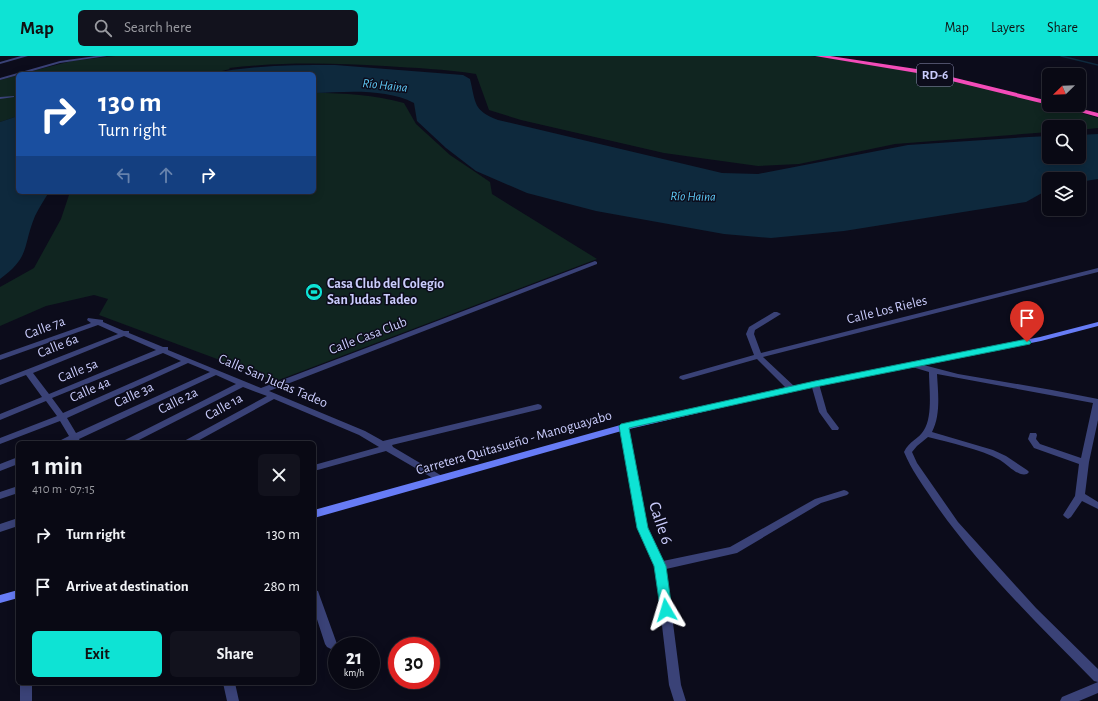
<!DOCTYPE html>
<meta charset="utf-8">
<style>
body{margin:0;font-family:"Alegreya Sans",sans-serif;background:#12121d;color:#f1f3f6;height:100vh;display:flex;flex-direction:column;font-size:15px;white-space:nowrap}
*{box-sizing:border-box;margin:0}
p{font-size:13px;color:#999aa0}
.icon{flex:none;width:22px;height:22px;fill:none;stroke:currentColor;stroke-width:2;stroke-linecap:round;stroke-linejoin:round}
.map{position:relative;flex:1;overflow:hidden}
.details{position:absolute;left:16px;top:385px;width:300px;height:244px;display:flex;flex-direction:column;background:#090914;border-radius:6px;box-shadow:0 2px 10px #0003,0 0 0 1px #292a34}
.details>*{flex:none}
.guide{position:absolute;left:16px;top:16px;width:300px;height:122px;border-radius:6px;box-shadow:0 2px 10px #0003,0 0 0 1px #292a34;background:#1a4fa0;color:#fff;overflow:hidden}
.needle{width:26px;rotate:247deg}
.buttons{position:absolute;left:1042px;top:12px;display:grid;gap:8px}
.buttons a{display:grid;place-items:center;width:44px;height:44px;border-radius:6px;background:#090914;box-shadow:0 2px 10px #0003,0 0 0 1px #292a34;font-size:20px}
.speed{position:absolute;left:328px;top:581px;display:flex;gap:8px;font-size:20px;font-weight:700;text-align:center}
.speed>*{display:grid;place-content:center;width:52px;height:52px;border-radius:50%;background:#090914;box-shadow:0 2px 10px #0003,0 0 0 1px #292a34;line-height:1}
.speed small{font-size:10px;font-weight:400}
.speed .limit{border:6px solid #d22;background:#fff;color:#111}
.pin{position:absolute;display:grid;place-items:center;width:34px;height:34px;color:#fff;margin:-41px -17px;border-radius:50% 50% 50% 0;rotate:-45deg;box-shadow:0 0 4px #0007}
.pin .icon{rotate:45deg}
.me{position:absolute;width:44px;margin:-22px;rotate:353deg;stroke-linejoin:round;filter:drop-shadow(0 0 3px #0008)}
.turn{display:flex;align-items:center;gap:14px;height:84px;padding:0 16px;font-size:18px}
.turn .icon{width:52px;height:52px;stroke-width:2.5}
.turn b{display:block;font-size:28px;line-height:34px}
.lanes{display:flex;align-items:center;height:38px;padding:0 16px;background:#0003;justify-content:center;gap:20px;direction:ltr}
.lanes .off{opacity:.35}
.round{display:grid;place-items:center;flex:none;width:42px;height:42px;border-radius:6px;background:#12121d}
.summary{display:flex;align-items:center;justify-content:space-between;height:68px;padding:0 16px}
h1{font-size:24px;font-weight:700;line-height:30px}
.action{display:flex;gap:8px;margin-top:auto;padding:8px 16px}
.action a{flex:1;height:46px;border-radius:6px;background:#0ee3d4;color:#111;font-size:16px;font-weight:700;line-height:46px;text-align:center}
.action a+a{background:#12121d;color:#f1f3f6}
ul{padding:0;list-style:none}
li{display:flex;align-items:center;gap:12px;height:52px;padding:0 16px}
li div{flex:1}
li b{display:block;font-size:15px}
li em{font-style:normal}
header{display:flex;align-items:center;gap:24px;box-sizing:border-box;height:56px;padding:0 20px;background:#0ee3d4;color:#111}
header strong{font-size:19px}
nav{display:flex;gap:22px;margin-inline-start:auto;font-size:14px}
.search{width:280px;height:36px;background:#12121d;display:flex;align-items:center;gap:10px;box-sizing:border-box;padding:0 14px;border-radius:6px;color:#999aa0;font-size:15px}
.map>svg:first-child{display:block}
.green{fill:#102520}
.water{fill:#0e293d}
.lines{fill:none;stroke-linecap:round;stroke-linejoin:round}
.stream{stroke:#0e293d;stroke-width:1.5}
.street{fill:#3a4277;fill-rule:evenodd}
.secondary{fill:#677cf6;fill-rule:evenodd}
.highway{fill:#f44cb9;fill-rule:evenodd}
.route{fill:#0ee3d4;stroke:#09948a}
.labels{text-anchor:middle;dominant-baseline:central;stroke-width:3;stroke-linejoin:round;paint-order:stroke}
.shield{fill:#0c0c1b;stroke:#9192b8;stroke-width:1}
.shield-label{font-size:13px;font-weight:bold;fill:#caccfc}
.far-water-label{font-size:13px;font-style:italic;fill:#5ec9f5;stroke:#0c0c1b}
.poi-label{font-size:14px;font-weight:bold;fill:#caccfc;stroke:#0c0c1b;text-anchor:start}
.street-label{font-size:14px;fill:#caccfc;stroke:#0c0c1b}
.near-street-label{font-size:17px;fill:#caccfc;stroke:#0c0c1b}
</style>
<header>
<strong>Map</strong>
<div class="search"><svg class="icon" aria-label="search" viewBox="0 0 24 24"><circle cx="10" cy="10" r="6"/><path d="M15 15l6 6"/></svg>Search here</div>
<nav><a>Map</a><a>Layers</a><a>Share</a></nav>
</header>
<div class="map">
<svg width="1098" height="645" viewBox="0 0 1098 645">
<rect width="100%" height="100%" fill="#0c0c1b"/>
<!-- green -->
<path class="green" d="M115,0H811C906,11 1006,34 1098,62V72L1079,74V71H1049V76L895,88L799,108L758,110L664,97L521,64L489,54L476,18C445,13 415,12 385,10C333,7 281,6 229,12L230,13L210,18H20L72,5Z
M18,19V60L0,66V24Z
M314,37C345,37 374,39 404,47L416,68L450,99L490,126L492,138L597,203L276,325L99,259L108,243L94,239L46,250L0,270V231L34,212L61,163L70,136H314Z"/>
<!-- water -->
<path class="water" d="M335,9L463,19L470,23C476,48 473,54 498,64L722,117L758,118L908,89L1029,81L1049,80V101H1079V79L1098,78V123L1079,126V123H1049V133L1026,146L844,175L771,182L724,178L596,155L527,137L476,115L446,92L417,65L414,47C385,32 346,36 314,37V18H210C251,9 293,9 335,9Z
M18,60V136H49C44,144 39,152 35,160C22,192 31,200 0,223V66Z"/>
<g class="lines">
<!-- stream -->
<path class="stream" d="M1061,0L1098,9"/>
<!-- street -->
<path class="street" d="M21,0H28L0,8V6Z
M96,0H107L60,7L22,18H18V19L0,24V22L60,5Z
M14,40V41L0,43V41Z
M595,205L597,206V208L269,335L365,375L383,385L538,348L541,349L542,351L541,353L392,389L393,391L442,420L444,422L442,424H436L386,395L314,415V409L379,391L359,379L274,343L194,387H183L184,385L267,340L243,331L133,387H122L123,385L236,328L216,319L79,383L81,387H73L72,386L70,387H58L59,385L69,380L60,365L0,388V382L57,360L46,345L0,364V358L42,341L26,319L0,329V324L118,278L98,269L0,304V299L91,267L87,264L88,262L103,264V266L124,275H129V277L163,291H168V294L261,332ZM124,280L156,294L49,338L33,317ZM163,297L181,305L63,357L52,342ZM188,307L210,316L76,377L67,362Z
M1098,212V216L763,301L795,331L796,333L795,335H789L757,303L683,324L679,322L680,320L754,299L746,278L749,271L774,256H777L781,258L755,274L754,278L761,297Z
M909,306H912L958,318L1052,334L1098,343V364L1089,406L1085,438L1098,446V453L1082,445L1071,461L1068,463L1065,461L1063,459L1075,440L1079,408L1034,392L1028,383L1030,377H1036L1037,379L1036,383L1040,388L1081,402L1093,347L937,318C938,336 941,359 932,376L993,394L1006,400L1027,414L1029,416L1027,418C1018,421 1008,409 1000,404C980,393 951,387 928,381L917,390L912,396L917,407L958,466L1036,552L1098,613V637L1079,645H1060L1062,641L1098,626L1094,625C1038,568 977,509 932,443C922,428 911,413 904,396C909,385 919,383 924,374C933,360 929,331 929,316L909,310L908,308Z
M812,326H818L819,328L827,356L839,372L838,374H832L819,356L811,328Z
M624,368L628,371L647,472L663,505L730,491L815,443L844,434L847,435L849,437L847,439L821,447L737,497L666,513L681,629L686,645H674L669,629L655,510L637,472L620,371Z
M18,401V408L0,415V408Z
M18,430V437L0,443V436Z
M18,462V470L0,476V468Z
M314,534L318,535L319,538L337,588L335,591L331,593L327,591L325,588L314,554Z
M20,627H32V645H20Z
M223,627H235L239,645H227Z"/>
<!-- secondary -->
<path class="secondary" d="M1098,266V270L1041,285L815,330L625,374L314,462V454L624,368L815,326L1040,281Z
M18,534V542L0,547V539Z"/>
<!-- highway -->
<path class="highway" d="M815,0H830L923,14L1049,45V49L923,18Z
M1055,49H1066L1098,57V61Z"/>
</g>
<!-- route -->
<path class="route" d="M1027,283L1031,286L1030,288L815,331L629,372L648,472L666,510L672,554L670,558L666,559L661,558L654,510L637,472L619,370L621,368L815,325Z"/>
<!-- icons -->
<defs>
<symbol id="stadium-disc" viewBox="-11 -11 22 22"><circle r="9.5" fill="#0ee3d4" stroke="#0c0c1b"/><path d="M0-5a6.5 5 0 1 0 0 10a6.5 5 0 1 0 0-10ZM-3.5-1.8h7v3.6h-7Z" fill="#111"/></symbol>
</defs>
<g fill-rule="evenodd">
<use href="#stadium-disc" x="304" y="226" width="20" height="20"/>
</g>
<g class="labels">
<!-- shield labels -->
<rect class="shield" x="917" y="8" width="36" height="22" rx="3"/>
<g class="shield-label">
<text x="935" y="19">RD-6</text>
</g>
<!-- far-water labels -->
<g class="far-water-label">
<text transform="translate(385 30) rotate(6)">Río Haina</text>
<text transform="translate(693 141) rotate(1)">Río Haina</text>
</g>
<!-- poi labels -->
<g class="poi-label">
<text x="327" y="228">Casa Club del Colegio<tspan x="327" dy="16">San Judas Tadeo</tspan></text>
</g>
<!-- street labels -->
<g class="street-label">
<text transform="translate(887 254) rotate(-14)">Calle Los Rieles</text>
<text transform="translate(45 272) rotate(-20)">Calle 7a</text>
<text transform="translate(368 280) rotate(-21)">Calle Casa Club</text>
<text transform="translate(58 290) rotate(-22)">Calle 6a</text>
<text transform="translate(78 315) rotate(-22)">Calle 5a</text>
<text transform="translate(273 325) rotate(23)">Calle San Judas Tadeo</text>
<text transform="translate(90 334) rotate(-24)">Calle 4a</text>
<text transform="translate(134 339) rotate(-25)">Calle 3a</text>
<text transform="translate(178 345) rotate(-27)">Calle 2a</text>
<text transform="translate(224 351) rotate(-29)">Calle 1a</text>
<text transform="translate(514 387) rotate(-16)">Carretera Quitasueño - Manoguayabo</text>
</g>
<!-- near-street labels -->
<g class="near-street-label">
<text transform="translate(661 467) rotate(71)">Calle 6</text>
</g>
</g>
</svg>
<div class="buttons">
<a><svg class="needle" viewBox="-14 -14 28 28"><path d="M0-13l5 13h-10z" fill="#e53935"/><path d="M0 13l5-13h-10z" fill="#999aa0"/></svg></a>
<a><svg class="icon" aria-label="search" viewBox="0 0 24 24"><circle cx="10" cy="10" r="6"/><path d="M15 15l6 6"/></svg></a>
<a><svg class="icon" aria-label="layers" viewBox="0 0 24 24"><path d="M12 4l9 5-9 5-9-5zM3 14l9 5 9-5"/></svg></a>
</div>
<div class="speed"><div>21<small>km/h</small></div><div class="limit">30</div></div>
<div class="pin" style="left:1027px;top:286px;background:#d93025"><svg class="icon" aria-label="arrive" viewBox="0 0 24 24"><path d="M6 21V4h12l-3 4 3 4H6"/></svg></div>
<svg class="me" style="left:666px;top:554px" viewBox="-20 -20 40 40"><path d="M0-17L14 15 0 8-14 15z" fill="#0ee3d4" stroke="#fff" stroke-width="4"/></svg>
<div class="guide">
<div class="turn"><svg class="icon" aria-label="right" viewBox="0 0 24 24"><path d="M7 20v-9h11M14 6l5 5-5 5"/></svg><div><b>130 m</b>Turn right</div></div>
<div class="lanes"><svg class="icon off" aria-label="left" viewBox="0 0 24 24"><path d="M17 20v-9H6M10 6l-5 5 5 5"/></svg><svg class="icon off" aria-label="ahead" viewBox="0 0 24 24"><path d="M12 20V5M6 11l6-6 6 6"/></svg><svg class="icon" aria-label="right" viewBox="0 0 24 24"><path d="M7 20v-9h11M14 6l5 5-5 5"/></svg></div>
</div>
<section class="details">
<div class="summary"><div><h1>1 min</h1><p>410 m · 07:15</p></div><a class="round"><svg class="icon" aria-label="close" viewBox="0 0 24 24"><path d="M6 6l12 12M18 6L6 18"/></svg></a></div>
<ul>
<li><svg class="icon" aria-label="right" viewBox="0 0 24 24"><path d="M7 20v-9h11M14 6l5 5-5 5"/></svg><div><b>Turn right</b></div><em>130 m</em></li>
<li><svg class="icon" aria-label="arrive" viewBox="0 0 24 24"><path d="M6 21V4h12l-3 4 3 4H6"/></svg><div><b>Arrive at destination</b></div><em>280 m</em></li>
</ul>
<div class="action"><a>Exit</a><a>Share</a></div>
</section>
</div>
